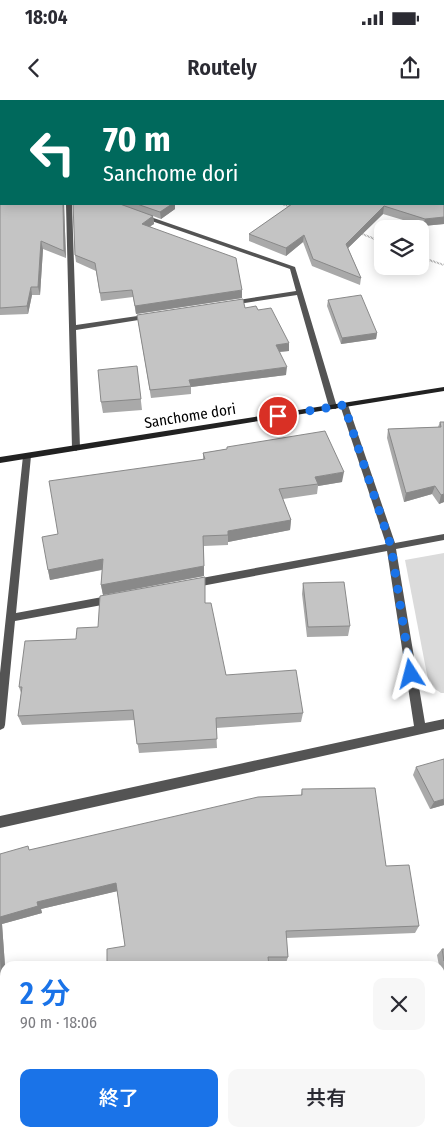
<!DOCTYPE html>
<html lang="ja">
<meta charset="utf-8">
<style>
body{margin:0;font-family:"Fira Sans Condensed","Noto Sans JP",sans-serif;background:#f7f7f7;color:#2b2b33;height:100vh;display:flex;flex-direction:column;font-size:19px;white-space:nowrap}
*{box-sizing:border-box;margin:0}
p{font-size:16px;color:#7c7c81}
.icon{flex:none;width:28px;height:28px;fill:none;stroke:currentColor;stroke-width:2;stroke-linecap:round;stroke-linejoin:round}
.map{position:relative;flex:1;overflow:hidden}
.drawer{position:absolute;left:0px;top:861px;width:445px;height:176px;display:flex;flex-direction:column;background:#fff;border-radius:15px 15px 0 0;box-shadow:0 2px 12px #0003}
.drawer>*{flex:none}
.guide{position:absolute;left:0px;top:0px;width:445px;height:105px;box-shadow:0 2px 12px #0003;background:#00695c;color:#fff;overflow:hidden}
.buttons{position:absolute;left:374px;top:120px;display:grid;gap:10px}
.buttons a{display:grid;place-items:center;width:55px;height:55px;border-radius:10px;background:#fff;box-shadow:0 2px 12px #0003;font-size:25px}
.pin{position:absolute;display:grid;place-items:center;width:42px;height:42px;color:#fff;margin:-21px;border:2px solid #fff;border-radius:50%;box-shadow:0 1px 5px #0007}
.me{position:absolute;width:55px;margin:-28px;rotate:351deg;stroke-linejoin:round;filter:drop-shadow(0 0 4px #0008)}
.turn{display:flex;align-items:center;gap:18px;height:105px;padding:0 20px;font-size:22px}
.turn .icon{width:65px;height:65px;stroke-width:2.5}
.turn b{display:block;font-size:35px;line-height:42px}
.round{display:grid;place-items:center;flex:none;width:52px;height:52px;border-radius:10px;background:#f7f7f7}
.headline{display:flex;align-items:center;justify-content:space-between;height:85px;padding:0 20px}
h1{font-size:30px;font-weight:600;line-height:38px;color:#1a73e8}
.cta{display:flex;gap:10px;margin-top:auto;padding:10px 20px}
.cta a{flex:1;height:58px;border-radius:10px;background:#1a73e8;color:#fff;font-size:20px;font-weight:600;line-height:58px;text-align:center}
.cta a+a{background:#f7f7f7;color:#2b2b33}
.status{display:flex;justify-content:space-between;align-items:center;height:35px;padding:0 25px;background:#fff;direction:ltr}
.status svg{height:14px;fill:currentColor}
header{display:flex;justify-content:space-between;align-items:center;height:65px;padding:0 20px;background:#fff;font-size:22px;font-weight:600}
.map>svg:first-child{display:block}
.green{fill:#dbdbdb}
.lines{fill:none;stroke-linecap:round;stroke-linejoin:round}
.path{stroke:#767676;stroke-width:2;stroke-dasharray:0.5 1;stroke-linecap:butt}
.street{fill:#545454;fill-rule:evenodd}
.secondary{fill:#212121;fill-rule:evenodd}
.wall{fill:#a9a9a9}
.shaded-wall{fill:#898989}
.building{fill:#c4c4c4;stroke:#898989}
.route{stroke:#1a73e8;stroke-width:9;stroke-dasharray:0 16.2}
.labels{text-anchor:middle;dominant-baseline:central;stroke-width:4;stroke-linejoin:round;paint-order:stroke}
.street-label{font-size:15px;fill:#000;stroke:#fff}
</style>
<div class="status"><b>18:04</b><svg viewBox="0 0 49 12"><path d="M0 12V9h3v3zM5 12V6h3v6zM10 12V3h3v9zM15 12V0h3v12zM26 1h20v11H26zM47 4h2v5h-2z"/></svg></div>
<header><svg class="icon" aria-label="back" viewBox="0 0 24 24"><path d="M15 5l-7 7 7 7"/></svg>Routely<svg class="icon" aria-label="share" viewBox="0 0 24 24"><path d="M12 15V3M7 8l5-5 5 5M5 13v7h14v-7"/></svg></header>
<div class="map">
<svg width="444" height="1037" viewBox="0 0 444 1037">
<rect width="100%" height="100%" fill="#fff"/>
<!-- green -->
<path class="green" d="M444,453V593H441L429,585L405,460Z"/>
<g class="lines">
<!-- path -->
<path class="path" d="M282,104L291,107
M360,133L382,142
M420,157L444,165"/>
<!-- street -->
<path class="street" d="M66,104H72L76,225L151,214L155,216L151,218L76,230L80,348L76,351L72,348Z
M142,114L295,167L337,307L336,309H330L329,307L297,195L232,205L228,203L232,201L296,191L290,169L140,117L139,116Z
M344,302L348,305L395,443L444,434V440L396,449L425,623L444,619V629L0,728V716L414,626L387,451L191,488L186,484L191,480L386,444L340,305Z
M27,353L31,356L16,513L113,495L116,496L118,499L116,502L113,503L15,521L5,625L4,628L0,630V573L23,356Z
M440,994H444V1008H440Z
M277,1032H310L308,1037H276Z"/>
<!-- secondary -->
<path class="secondary" d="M444,287V291L0,363V357Z"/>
</g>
<!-- wall -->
<path class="wall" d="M444,0V124L423,126L383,114L348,148L361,178L360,185L312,166L303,142L286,156L249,141V134Z
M0,28L1,104H64L66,158L43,149L40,195H32L28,214L0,215Z
M73,104H175V109L161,119L153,116L154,124L150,126L242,198L136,214L133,197L101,201L96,171L76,162L75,155Z
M328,200L377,233L376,239L341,244L327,206Z
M245,208L258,210L289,251L280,252L286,275L191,287V294L151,298L137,215Z
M137,266L142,310L103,313L101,302Z
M440,322H444V402L439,404L432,394L404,402L387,338L388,329L438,327Z
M227,347L342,382L318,386L317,394L283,399L291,420L290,430L228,442V445L204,446V476L103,495L101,485L102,470L50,480L48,470L58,434L203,359V353L227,349Z
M303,483L350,526L348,536L307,537L302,494Z
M205,503L226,575L303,613L301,622L216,628L217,648L139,653L134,620L22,625L18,616L21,593L19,587L76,539L98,527Z
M416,667L444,705L430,709L413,675Z
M302,689L386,766L419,826L415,833L286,838L288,857L286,863L269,864L125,846L117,791L41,809L42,813L2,824L5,866V942L0,943V754L30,750L301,695Z
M442,849H444V890L440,871V866H439L437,855Z"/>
<!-- shaded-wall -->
<path class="shaded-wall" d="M63,104H65H64L66,158L64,151Z
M172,104H175V109L161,119L160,112Z
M384,106L383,114L345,151L346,144Z
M153,116L154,124L143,131L142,124Z
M444,117V124L423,126L425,119Z
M304,135L303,142L286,156V148Z
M41,141L43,149L40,195L38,187Z
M31,187L32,195L28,214L27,206Z
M242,190V198L136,214L135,206Z
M377,233L376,239L341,244L342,238Z
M289,243V251L276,252V245Z
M287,267L286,275L191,287L189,280Z
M344,372L342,382L318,386V384L315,377Z
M435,386L432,394L404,402L406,393Z
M444,394V402L439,404L441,395Z
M291,420L290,430L228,442V431Z
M103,459L105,469L50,480L48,470Z
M204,466V476L103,495L101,485Z
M444,699V705L430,709L434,702Z
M116,783L118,791L41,809L42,813L2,824L5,866V925L0,852V817L37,802Z
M5,936V942L0,943V937Z"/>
<!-- building -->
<path class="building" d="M196,0H405V1H197Z
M408,0H444V117L425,119L384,106L346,144L361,178L313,159L304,135L286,148L249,134L292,104H444V1H406Z
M0,35H1V104H63L64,151L41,141L38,187H31L27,206L0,208Z
M73,104H120L153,116L142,124L236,158L242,190L135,206L132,190L100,193L95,163L75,155Z
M137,104H172L160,112Z
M361,195L377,233L342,238L328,200Z
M243,199L245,208L256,206L258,210L271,208L289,243L276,245L287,267L189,280L191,286L150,290L137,215Z
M137,266L141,299L101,302L98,270Z
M440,322H444V394L441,395L435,386L406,393L388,329L441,327Z
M325,331L344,372L315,377L318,384L279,389L291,420L228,431V435L203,436L204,466L101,485L103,459L48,470L42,437L58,434L49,381L205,359L203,353L227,349V347Z
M205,477V503H211L226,575L296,570L303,613L216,618L217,639L137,644L133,610L18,616L22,587H19L25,541L76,539L77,528L98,527L100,496Z
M344,482L350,526L308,527L303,483Z
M444,659V699L434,702L416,667Z
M375,688L386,766L409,765L419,826L286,831L288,857H268L269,866H107V849L125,846L116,783L37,802L38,806L0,817V754L28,746L29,750L258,697L302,695V689Z
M442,849H444V861Z
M0,852L5,925V936L0,937Z"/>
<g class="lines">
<!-- route -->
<path class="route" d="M278,316L344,305L391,446L411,574"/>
</g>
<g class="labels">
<!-- street labels -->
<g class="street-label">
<text transform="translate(190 316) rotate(-9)">Sanchome dori</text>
</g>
</g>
</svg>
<div class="buttons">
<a><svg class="icon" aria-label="layers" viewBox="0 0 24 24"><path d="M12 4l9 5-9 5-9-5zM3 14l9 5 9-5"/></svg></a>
</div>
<div class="pin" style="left:278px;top:316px;background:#d93025"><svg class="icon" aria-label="arrive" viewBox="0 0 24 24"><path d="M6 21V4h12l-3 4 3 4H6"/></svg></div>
<svg class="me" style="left:411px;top:574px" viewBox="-20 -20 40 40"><path d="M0-17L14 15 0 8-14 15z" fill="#1a73e8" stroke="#fff" stroke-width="4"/></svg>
<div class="guide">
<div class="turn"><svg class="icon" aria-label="left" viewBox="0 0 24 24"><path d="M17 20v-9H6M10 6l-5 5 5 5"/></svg><div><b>70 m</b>Sanchome dori</div></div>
</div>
<section class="drawer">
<div class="headline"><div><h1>2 分</h1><p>90 m · 18:06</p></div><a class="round"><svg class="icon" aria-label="close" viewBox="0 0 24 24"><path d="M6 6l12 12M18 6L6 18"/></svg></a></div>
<div class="cta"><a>終了</a><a>共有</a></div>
</section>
</div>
